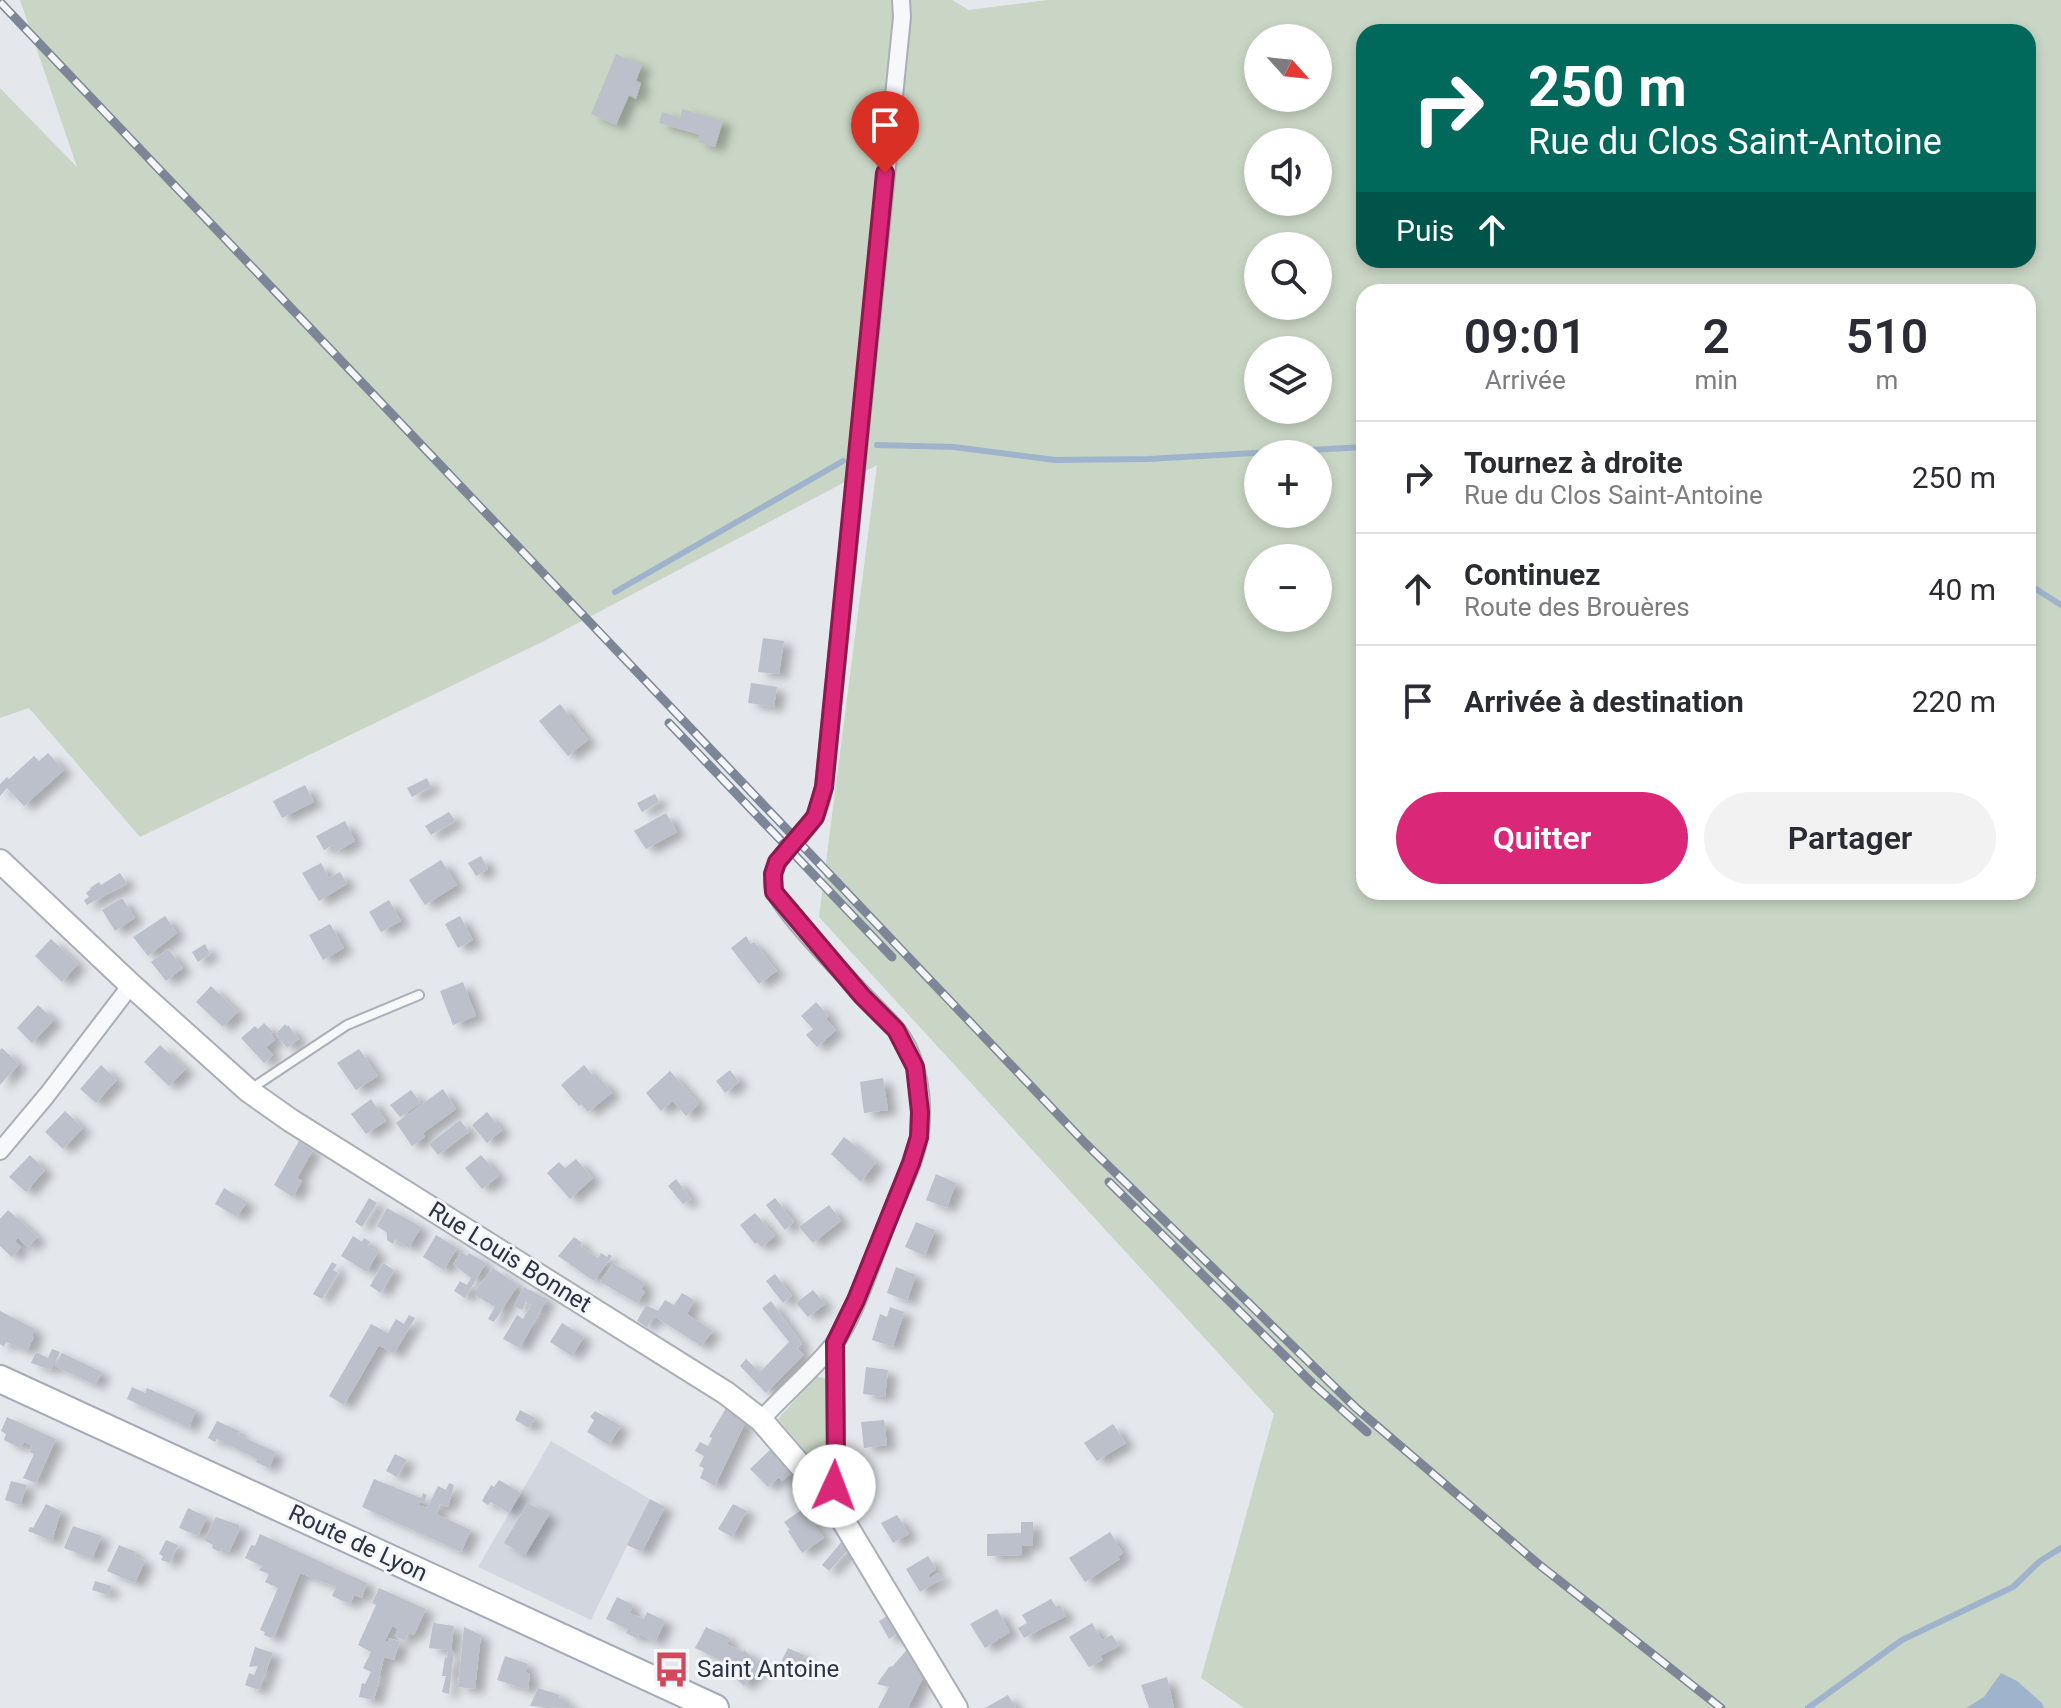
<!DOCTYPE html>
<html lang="fr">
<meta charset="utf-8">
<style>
body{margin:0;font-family:Roboto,sans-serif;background:#f2f2f3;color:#2b2b33;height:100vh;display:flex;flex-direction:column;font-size:30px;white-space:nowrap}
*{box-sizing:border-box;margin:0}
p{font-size:26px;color:#7c7c81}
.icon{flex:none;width:44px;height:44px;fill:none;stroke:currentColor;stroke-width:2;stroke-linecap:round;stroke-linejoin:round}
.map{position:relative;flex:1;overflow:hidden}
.drawer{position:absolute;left:1356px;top:284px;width:680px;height:616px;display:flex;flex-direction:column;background:#fff;border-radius:24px;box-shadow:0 4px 12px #0003}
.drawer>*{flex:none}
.guide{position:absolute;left:1356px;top:24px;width:680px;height:244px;border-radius:24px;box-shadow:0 4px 12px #0003;background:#00695c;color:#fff;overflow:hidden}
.needle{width:52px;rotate:117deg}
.tools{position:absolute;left:1244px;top:24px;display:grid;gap:16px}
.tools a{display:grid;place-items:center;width:88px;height:88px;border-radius:50%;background:#fff;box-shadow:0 4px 12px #0003;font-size:40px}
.pin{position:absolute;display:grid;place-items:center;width:68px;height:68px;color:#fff;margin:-82px -34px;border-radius:50% 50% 50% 0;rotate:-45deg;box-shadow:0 0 8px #0007}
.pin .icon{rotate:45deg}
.me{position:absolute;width:88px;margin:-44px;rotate:2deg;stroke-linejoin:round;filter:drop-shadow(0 0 6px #0008)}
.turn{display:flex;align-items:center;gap:28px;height:168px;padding:0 40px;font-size:36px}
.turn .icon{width:104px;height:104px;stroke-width:2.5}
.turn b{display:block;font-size:56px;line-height:68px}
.then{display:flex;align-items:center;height:76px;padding:0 40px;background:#0003;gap:16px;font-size:30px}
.eta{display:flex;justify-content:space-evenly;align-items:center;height:136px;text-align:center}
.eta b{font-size:48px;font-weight:600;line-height:56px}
.button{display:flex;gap:16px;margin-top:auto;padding:16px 40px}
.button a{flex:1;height:92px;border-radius:48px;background:#db2777;color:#fff;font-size:32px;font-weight:600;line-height:92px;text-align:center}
.button a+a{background:#f2f2f3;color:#2b2b33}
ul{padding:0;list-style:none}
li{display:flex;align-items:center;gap:24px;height:112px;padding:0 40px;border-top:2px solid #e1e1e2}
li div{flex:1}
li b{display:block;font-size:30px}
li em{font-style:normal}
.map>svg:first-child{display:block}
.built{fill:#d2d6de}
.green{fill:#c9d6c5;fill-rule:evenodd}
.water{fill:#9fb4cc}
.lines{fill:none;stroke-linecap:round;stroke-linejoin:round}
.stream{stroke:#9fb4cc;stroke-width:6}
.building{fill:#bbc0ca;filter:url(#shadow)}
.lane-casing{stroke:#a9aeb7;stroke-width:12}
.street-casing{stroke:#a9aeb7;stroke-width:20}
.secondary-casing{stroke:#a9aeb7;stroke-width:26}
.primary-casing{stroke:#a3abb8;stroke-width:30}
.lane{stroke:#f7f8fa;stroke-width:8}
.street{stroke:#f7f8fa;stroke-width:16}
.secondary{stroke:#fff;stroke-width:22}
.primary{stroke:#fff;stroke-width:26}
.rail-casing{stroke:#7d8696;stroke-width:9}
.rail{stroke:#f4f6f9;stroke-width:6;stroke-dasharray:18;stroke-linecap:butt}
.route-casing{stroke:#8e194d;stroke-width:20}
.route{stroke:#db2777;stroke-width:14}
.labels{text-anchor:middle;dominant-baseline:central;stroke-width:6;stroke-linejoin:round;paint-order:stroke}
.street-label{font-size:24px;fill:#2b3445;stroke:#f4f6f9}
.poi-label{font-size:24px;fill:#2b3445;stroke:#f4f6f9;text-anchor:start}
</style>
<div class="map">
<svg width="2061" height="1708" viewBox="0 0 2061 1708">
<defs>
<filter id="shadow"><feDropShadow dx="9" dy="5" stdDeviation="4" flood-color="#0004"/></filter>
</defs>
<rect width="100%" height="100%" fill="#e4e7ec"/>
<!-- built -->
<path class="built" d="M551,1441L650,1499L591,1620L478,1567Z"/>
<!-- green -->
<path class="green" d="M20,0H952L969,10L1047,0H2061V1708H1244L1201,1678L1274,1414L819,917L877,465L544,641L140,837L29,708L0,718V88L77,167ZM1364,32H2028V260H1364ZM1258,38H1318V98H1258ZM1258,142H1318V202H1258ZM1258,246H1318V306H1258ZM1364,292H2028V892H1364ZM1258,350H1318V410H1258ZM1258,454H1318V514H1258ZM1258,558H1318V618H1258Z
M816,1376L826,1379L829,1459L826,1467L821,1470L778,1419Z"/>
<!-- water -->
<path class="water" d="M2001,1673L2017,1681L2042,1703L2044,1708H1966L1984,1697Z"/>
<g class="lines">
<!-- stream -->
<path class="stream" d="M877,445L954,447L1055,460L1148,459L1364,447
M2028,584L2061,605
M615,592L843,461
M1808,1708L1902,1640L2013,1587L2040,1561L2061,1548"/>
</g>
<!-- building -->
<path class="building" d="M616,54L642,65L636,81L641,83L636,99L629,95L616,125L591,114Z
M682,109L723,121L715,147L698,142L700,135L659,123L662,112L680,118Z
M763,638L784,641L779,674L758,672Z
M751,683L777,687L774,707L748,703Z
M560,704L588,740L568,756L539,721Z
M48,753L64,770L24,806L7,788L0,796V784L7,777L9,779L34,756L39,761Z
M427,778L431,787L412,797L407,788Z
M305,785L314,802L282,818L273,801Z
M655,794L659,802L642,812L637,803Z
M449,812L455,821L431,835L425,826Z
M666,813L677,832L646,849L634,831Z
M345,821L355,841L336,852L333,845L324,850L316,836Z
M481,856L488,869L476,876L468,863Z
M441,860L457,885L425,905L409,880Z
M321,863L329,878L340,872L347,884L319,901L302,873Z
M120,873L127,884L87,905L84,900L89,897L86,893L91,889L90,888L99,882L101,885Z
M122,898L135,918L115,931L102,910Z
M389,900L401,921L381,932L369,912Z
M165,916L177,933L148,956L133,937Z
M460,916L473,940L458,948L445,924Z
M330,924L344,948L323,960L309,935Z
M746,936L751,944L754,942L777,971L759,984L731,948Z
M51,939L78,964L62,982L35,956Z
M205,944L210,954L198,962L192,952Z
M168,949L183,968L166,981L151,962Z
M463,982L476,1016L453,1025L440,991Z
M211,986L238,1012L223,1027L196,1002Z
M816,1002L829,1016L826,1019L836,1030L817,1047L806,1035L813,1029L801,1016Z
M38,1005L54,1020L32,1043L17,1028Z
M264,1023L273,1032L271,1034L275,1040L266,1047L273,1055L264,1063L241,1038L255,1026L258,1029Z
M285,1024L287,1027L288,1025L299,1039L287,1048L276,1034Z
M160,1045L186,1069L169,1086L144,1062Z
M2,1048L19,1064L0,1085V1050Z
M359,1049L378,1076L356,1090L337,1063Z
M101,1065L117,1080L96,1103L80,1089Z
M584,1065L597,1081L600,1078L612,1093L588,1112L581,1104L579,1106L561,1085Z
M730,1070L739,1082L725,1093L716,1081Z
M670,1071L699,1104L686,1116L673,1101L661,1111L646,1093Z
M883,1078L888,1110L864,1113L860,1082Z
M443,1089L456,1109L423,1133L425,1137L412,1146L396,1123Z
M411,1090L421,1103L400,1117L390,1105Z
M371,1099L386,1121L366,1134L351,1114Z
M65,1111L83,1128L63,1149L45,1132Z
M487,1112L502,1130L487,1143L472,1125Z
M460,1120L469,1132L438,1155L429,1144Z
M844,1137L876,1162L861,1182L831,1154Z
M299,1141L313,1150L297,1178L302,1181L293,1197L274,1185Z
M30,1155L45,1170L26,1192L9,1177Z
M481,1155L499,1176L482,1189L465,1168Z
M576,1159L593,1178L570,1199L547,1173L559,1162L565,1168Z
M936,1174L956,1183L947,1208L926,1200Z
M676,1179L691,1199L683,1204L668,1186Z
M224,1188L247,1202L237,1217L215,1204Z
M369,1198L377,1203L362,1227L355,1222Z
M775,1198L794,1222L785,1230L766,1205Z
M829,1205L841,1221L813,1243L799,1227Z
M387,1208L421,1227L409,1248L395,1239L393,1244L387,1240V1233L377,1226Z
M8,1210L38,1237L28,1247L18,1238L15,1241L21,1247L12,1257L0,1246V1219Z
M755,1213L775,1236L762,1247L757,1242L755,1244L740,1225Z
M916,1222L935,1230L925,1256L905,1247Z
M436,1235L457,1248L444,1270L423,1257Z
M353,1236L362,1242L364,1238L370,1242L367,1246L378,1252L367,1272L341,1256Z
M574,1237L582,1243L580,1246L598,1258L601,1253L607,1257L609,1254L612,1256L594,1281L558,1256Z
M461,1252L467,1256L469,1253L486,1263L465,1298L454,1291L460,1281L467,1285L471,1278L453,1264Z
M332,1262L337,1265L333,1270L338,1273L322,1299L313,1294Z
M383,1263L394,1270L381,1293L370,1286Z
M613,1263L645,1283L641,1289L645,1292L637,1303L600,1282Z
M896,1267L916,1275L907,1301L887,1293Z
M493,1268L518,1285L494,1322L488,1319L495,1307L475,1295V1291Z
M775,1274L792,1296L783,1303L766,1281Z
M524,1287L547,1299L520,1348L503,1339L517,1315L523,1319L531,1305L526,1302L522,1310L514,1306Z
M813,1290L825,1304L808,1317L796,1303Z
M682,1293L694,1300L687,1314L713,1331L701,1346L654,1316L647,1327L637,1321L646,1305L658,1311L665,1300L674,1305Z
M771,1301L802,1344L797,1348L804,1355L766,1393L740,1366L746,1359L760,1372L789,1342L762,1308Z
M890,1307L904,1312L893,1347L872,1340L880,1314L887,1317Z
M0,1311L35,1329L32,1335L34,1337L27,1351L6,1342L4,1347L0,1344Z
M409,1315L415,1318L394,1354L379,1345L344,1405L329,1396L371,1324L388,1333L396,1319L404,1324Z
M562,1323L584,1337L572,1356L550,1342Z
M52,1349L60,1352L51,1370L31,1363L36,1352L48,1358Z
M62,1353L102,1372L95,1385L55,1366Z
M866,1367L888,1370L885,1397L863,1394Z
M132,1387L145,1393L147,1388L196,1410L189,1428L127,1399Z
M726,1408L746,1421L715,1486L700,1478L704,1468L699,1466L704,1456L695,1451L700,1442L708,1446L712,1438L709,1437Z
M520,1410L535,1418L529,1428L515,1420Z
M595,1411L621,1426L609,1445L587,1432L594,1420L590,1417Z
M7,1417L56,1439L36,1483L23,1478L34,1454L30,1452L32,1446L24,1442L22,1446H16L4,1440L6,1434L1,1431Z
M884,1420L887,1445L864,1448L861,1422Z
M217,1421L239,1431L238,1435L276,1452L269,1468L256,1462L257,1459L217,1439L215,1442L208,1438Z
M1113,1424L1126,1443L1097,1461L1084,1443Z
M772,1448L793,1472L782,1481L779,1477L768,1487L750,1469Z
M395,1454L407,1460L397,1477L386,1471Z
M374,1479L421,1498L423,1493L427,1495L425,1500L427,1503L420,1501L418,1505L427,1508L438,1486L446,1490L449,1483L454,1485L448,1507L440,1504L436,1514L471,1530L461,1552L362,1507Z
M499,1480L521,1493L509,1513L491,1502L488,1505L482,1501L491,1485L494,1487Z
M11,1481L27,1485L20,1505L5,1500Z
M650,1499L665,1507L642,1552L627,1545Z
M528,1503L549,1515L525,1555L504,1543Z
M46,1504L61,1511L52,1541L28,1531L30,1527L33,1528Z
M733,1504L747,1511L732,1537L718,1529Z
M188,1508L207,1517L198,1536L179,1528Z
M803,1509L824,1538L802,1553L788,1531L790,1530L784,1522Z
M897,1515L909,1534L893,1543L881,1523Z
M216,1517L239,1525L240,1529L229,1552L221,1548L220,1552L212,1548L213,1545L204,1540Z
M1021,1522H1033V1545L1022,1546V1555L987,1556V1534L1021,1533Z
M73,1526L102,1536L92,1559L64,1548Z
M1110,1532L1123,1553L1118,1557L1120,1559L1085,1582L1069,1558Z
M260,1534L367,1583L362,1598L354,1595L350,1604L332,1596L336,1587L300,1573L275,1635L271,1638L264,1635L265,1632L260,1630L278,1588L265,1582L269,1574L259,1570L262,1566L245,1558L251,1545L255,1546Z
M166,1540L178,1545L170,1563L161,1560L163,1556L159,1554Z
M843,1540L848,1550L829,1571L822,1565Z
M119,1545L136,1552L134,1556L145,1561L135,1583L107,1571Z
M928,1556L936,1569L928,1575L930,1578L938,1573L942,1579L920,1592L906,1569Z
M95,1581L111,1586L108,1595L92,1590Z
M379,1588L426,1609L414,1635L409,1633L405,1641L395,1636L398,1629L392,1626L385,1641L388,1642L389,1638L400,1642L394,1660L384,1657L374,1700L359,1697L362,1683L365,1684L371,1672L363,1668L371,1652L358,1645L376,1605L372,1603Z
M617,1597L633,1605L630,1613L644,1619L647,1612L665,1621L655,1642L639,1634L638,1639L626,1633L628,1629L606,1619Z
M1051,1599L1056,1607L1060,1605L1066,1616L1024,1638L1018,1628L1027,1623L1022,1615Z
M997,1609L1010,1632L985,1648L970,1624Z
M889,1615L900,1632L889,1639L879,1621Z
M433,1623L454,1626L451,1651L448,1650L454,1651L449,1694L442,1692L446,1676H442L445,1657L447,1658L448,1650L429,1648Z
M1092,1623L1102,1640L1112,1635L1119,1646L1100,1656L1103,1660L1089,1667L1069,1637Z
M464,1627L481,1635L475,1689L458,1687Z
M706,1627L730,1638L727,1644L743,1652L744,1650L762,1666L744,1686L727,1670L731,1665L695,1648Z
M255,1647L273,1653L259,1690L245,1685L249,1673L254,1675L258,1666L249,1667Z
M909,1647L925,1674L908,1708H878L889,1687L877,1684L889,1667L893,1666Z
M788,1648L804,1655L798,1670L781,1662Z
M505,1656L528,1664L525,1672L530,1674L528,1690L497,1680Z
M1167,1677L1174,1708H1149L1141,1685Z
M538,1688L560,1695L559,1698L571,1704L569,1708L530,1706Z
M1008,1695L1016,1708H985Z"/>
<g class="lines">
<defs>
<path id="lane" d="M249,1090L347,1025L419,995"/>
<path id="street" d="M0,1151L47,1095L131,985
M761,1420C784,1394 811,1372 833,1345C855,1318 875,1252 889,1218C899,1192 914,1165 919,1138C925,1103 919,1056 895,1028C874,1004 776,910 773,886C770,855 802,841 815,816C820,807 822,796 824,787L902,17L901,0
M832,1502L836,1469L835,1343"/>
<path id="secondary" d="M0,861L131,985L249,1091L290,1120L726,1393L761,1420L832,1502L956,1708"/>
<path id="primary" d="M0,1379L715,1708"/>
</defs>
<!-- lane casing -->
<use href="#lane" class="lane-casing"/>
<!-- street casing -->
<use href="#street" class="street-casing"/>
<!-- secondary casing -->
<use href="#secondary" class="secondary-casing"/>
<!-- primary casing -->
<use href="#primary" class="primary-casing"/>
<!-- lane -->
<use href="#lane" class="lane"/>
<!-- street -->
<use href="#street" class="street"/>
<!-- secondary -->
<use href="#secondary" class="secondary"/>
<!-- primary -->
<use href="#primary" class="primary"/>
<defs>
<path id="rail" d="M0,2L1086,1144L1356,1408L1537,1563L1721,1708
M669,723L892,957
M1109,1182L1313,1384L1367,1432"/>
</defs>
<!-- rail casing -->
<use href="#rail" class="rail-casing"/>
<!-- rail -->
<use href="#rail" class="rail"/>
</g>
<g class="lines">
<defs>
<path id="route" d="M834,1486L836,1469L835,1343L856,1300L911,1163L919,1137L920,1112L915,1067L896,1030L862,996L774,892L773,874L777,862L815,817L824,787L885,173"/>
</defs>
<!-- route casing -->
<use href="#route" class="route-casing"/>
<!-- route -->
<use href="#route" class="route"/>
</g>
<!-- icons -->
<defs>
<symbol id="bus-bare" viewBox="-9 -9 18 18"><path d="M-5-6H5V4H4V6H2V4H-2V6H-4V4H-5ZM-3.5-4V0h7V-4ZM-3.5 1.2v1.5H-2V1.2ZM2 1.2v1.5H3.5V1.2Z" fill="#d1495b" stroke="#f4f6f9" stroke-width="2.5" paint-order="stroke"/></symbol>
</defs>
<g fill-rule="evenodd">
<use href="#bus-bare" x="646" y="1644" width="51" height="51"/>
</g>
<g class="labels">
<!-- street labels -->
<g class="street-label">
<text transform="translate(510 1257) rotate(32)">Rue Louis Bonnet</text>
<text transform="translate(358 1543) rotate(25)">Route de Lyon</text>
</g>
<!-- poi labels -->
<g class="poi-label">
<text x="697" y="1669">Saint Antoine</text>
</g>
</g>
</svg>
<div class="tools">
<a><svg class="needle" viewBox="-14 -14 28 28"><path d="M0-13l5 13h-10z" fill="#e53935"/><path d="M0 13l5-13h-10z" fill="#7c7c81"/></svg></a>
<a><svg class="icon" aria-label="sound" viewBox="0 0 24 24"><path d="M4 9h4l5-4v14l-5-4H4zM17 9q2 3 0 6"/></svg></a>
<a><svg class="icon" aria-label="search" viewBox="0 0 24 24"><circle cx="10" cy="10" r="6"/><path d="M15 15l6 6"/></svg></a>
<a><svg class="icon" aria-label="layers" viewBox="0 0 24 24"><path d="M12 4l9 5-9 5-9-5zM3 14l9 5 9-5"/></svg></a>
<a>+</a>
<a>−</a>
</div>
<div class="pin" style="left:885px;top:173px;background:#d93025"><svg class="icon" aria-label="arrive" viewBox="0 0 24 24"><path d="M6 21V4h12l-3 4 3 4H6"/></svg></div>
<svg class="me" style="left:834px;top:1486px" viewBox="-20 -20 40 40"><circle r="19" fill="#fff"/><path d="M0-13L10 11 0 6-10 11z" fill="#db2777"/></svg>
<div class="guide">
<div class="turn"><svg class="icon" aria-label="right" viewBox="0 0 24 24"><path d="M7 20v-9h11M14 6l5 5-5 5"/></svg><div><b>250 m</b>Rue du Clos Saint-Antoine</div></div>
<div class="then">Puis<svg class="icon" aria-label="ahead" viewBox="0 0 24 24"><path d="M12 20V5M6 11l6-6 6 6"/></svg></div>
</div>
<section class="drawer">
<div class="eta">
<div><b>09:01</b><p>Arrivée</p></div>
<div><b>2</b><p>min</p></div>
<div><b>510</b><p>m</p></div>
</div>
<ul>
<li><svg class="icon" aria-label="right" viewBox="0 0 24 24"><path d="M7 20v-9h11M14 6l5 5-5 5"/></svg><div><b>Tournez à droite</b><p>Rue du Clos Saint-Antoine</p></div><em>250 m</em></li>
<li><svg class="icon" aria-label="ahead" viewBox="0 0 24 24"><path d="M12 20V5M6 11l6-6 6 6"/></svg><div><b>Continuez</b><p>Route des Brouères</p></div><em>40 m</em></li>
<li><svg class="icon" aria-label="arrive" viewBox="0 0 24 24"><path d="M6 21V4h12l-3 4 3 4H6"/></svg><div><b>Arrivée à destination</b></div><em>220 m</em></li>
</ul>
<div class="button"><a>Quitter</a><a>Partager</a></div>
</section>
</div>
